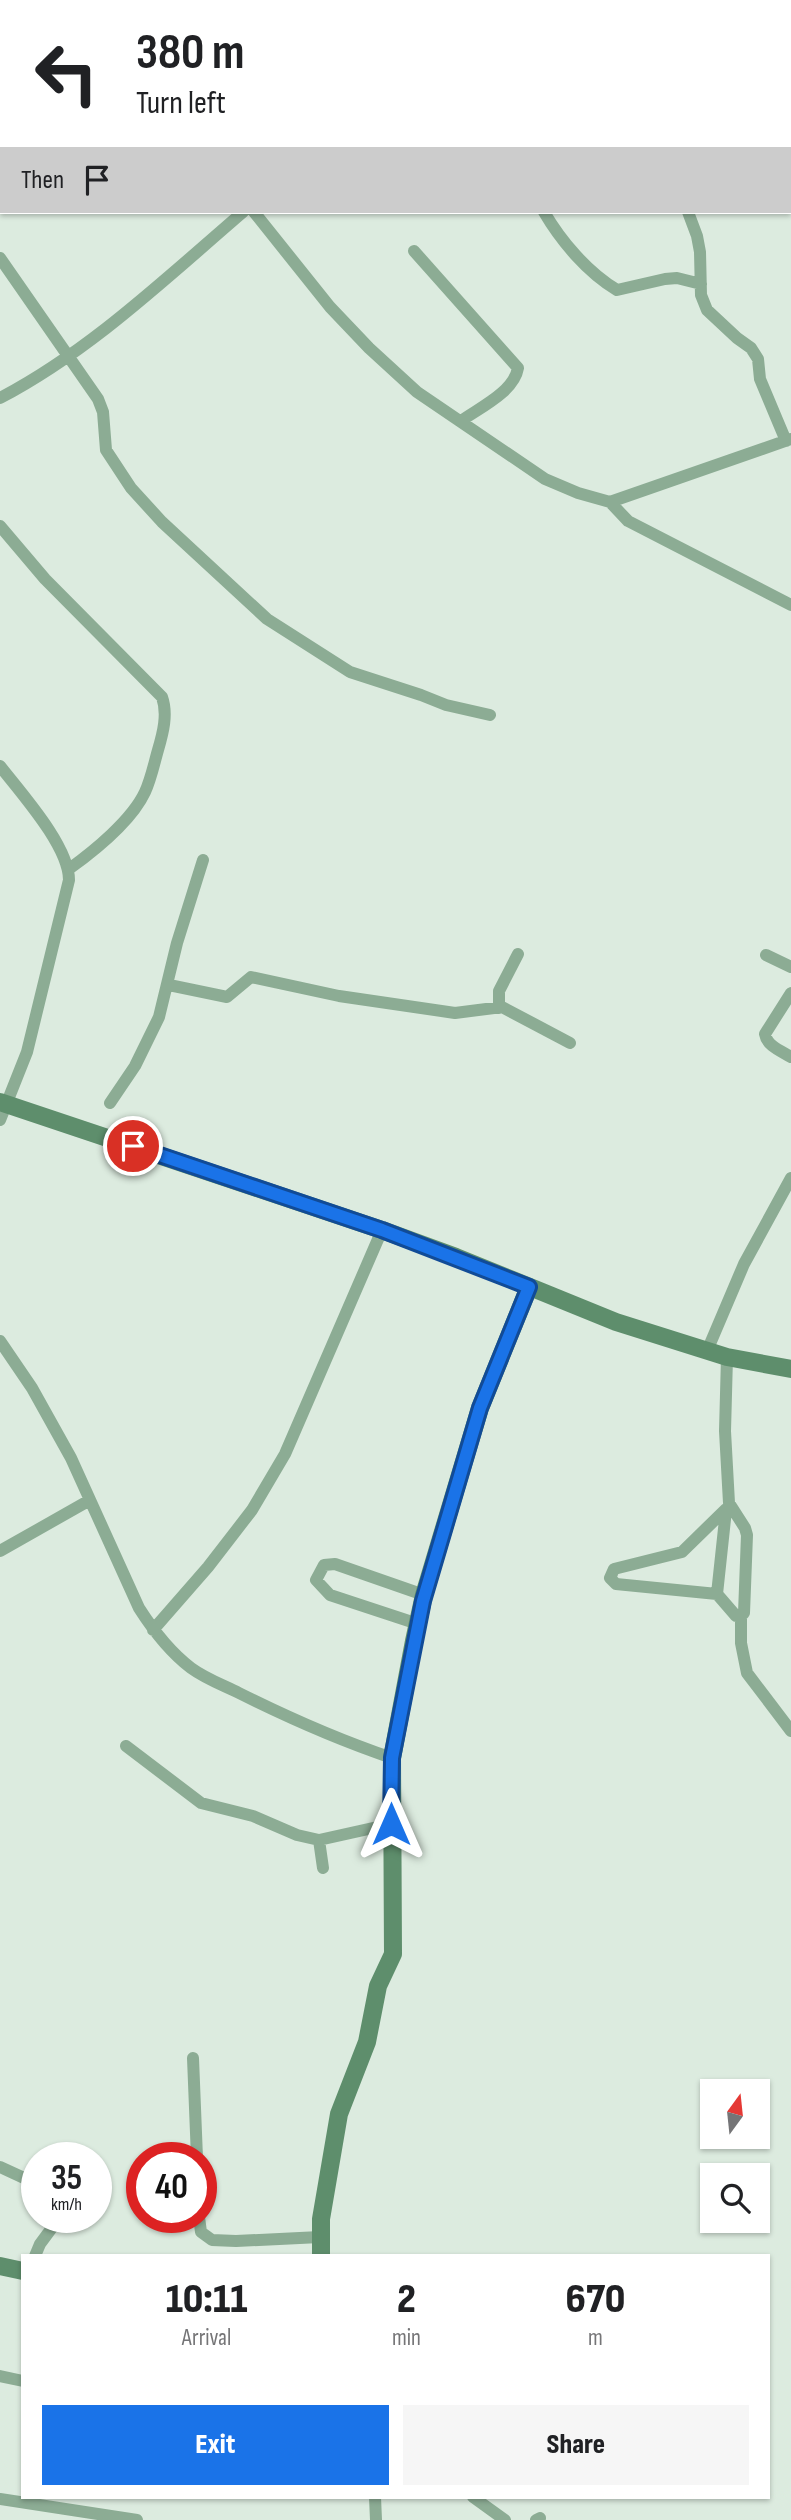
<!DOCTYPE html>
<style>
body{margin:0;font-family:"Sofia Sans Condensed",sans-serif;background:#f6f6f6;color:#202124;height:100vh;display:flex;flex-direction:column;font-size:26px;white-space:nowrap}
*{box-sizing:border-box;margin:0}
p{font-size:23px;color:#757577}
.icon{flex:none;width:38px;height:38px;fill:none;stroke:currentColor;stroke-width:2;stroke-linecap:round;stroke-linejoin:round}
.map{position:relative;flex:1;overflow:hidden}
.panel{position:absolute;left:21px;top:2254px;width:749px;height:245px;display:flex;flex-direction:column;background:#fff;border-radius:0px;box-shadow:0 2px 5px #0004}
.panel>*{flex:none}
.hud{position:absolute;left:0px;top:0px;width:791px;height:214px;box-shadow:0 2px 5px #0004;background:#fff;color:#202124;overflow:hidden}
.needle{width:46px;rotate:15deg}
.tools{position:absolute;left:700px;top:2079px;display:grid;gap:14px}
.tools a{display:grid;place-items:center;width:70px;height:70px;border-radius:0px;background:#fff;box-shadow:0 2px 5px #0004;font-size:35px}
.speed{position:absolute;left:21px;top:2142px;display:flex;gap:14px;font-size:35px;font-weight:700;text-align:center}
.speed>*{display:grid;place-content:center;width:91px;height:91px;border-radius:50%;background:#fff;box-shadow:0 2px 5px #0004;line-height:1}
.speed small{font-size:18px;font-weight:400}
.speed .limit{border:10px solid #d22;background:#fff;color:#111}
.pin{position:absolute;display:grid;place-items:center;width:60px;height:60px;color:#fff;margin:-30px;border:4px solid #fff;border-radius:50%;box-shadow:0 2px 7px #0007}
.me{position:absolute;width:77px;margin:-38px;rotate:0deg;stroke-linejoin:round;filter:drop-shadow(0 0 5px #0008)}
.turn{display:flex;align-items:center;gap:24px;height:147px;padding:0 21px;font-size:32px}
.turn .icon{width:91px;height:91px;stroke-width:2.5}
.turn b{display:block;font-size:49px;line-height:60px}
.then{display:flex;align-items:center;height:66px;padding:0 21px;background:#0003;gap:14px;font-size:26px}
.eta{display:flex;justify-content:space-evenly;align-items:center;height:119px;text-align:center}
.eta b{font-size:42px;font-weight:800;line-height:49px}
.action{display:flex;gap:14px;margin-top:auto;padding:14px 21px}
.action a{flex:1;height:80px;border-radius:0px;background:#1a73e8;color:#fff;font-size:28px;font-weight:800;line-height:80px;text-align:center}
.action a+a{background:#f6f6f6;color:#202124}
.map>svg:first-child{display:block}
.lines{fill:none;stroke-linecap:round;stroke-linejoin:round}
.street{stroke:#8cac94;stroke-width:12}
.secondary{stroke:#5e8e6c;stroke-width:18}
.route-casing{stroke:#114b97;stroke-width:18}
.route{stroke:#1a73e8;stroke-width:12}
</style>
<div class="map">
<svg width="791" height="2520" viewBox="0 0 791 2520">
<rect width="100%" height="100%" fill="#dcebdf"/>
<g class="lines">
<!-- street -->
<path class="street" d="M96,0L98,2
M418,0V2
M551,0L552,2
M778,0V2
M169,2L171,0
M789,50L791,54
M254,212L330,307L369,348L417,392L545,479L578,493L610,502L791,439
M544,212C561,241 587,272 617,290L665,279L677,278L701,284
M688,212L697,236L700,252L701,295L707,310L737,338L751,348L758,359L760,379L786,441
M414,251L518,368C514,392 479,408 461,421
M0,258L98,399L103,412L106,450L131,488L162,522L267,619L350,672L421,695L446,705L490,715
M0,398C90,351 166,278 243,212
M610,502L628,521L791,605
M0,526L45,579L162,697C168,714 163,733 158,750C154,764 151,779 145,792C132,820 94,851 69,869
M0,766C21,793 69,846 69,880L27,1052L0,1120
M766,955L791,967
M169,985L227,997L251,977L339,996L455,1013L502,1007L570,1043
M791,993L765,1034C767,1046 781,1051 791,1057
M499,1008V991L518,954
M110,1103L135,1066L159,1017L177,943L203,860
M0,1341L32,1388L71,1458L139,1608C153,1630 170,1652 191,1668C206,1679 223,1685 239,1693C289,1718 339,1740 392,1758
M707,1351L744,1264L791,1178
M726,1510L717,1594L736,1616H741L744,1613L747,1535L745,1528L729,1503L725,1431L727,1357
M0,1551L90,1500
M717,1594L616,1584L610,1578L614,1569L682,1552L726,1509
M741,1616V1643L747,1673L791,1731
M418,1624L330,1595L316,1580L324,1565L335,1564L424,1595
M153,1630L208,1567L252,1510L285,1454L382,1230
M126,1746L201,1803L253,1816L297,1835L319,1840L391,1824
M319,1840L323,1868
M193,2058L197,2158
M0,2167L37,2184
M199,2217L201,2232L212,2240L236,2241L320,2237
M35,2256L40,2244L60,2217
M0,2376L23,2381
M375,2497L376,2520
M473,2497L505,2520
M0,2499L137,2520
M536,2520L540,2518"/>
<!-- secondary -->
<path class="secondary" d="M0,1102L382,1230L456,1257L616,1322L727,1357L791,1369
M321,2256V2219L339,2114L367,2042L378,1986L393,1954L392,1758L414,1641L424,1595L480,1408L529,1287
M0,2266L23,2271"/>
</g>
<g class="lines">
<defs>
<path id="route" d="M133,1146L382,1230L529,1287L480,1408L423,1601L392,1758L391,1824"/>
</defs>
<!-- route casing -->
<use href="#route" class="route-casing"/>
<!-- route -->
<use href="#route" class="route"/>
</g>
</svg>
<div class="tools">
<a><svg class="needle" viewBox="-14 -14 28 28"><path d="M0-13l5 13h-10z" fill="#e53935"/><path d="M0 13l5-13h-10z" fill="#757577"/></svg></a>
<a><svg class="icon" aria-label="search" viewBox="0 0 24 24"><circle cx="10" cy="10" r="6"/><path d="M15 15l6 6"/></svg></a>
</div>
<div class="speed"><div>35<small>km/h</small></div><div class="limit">40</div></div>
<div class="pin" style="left:133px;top:1146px;background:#d93025"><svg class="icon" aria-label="arrive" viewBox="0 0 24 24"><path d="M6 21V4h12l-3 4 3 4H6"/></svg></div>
<svg class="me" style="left:391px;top:1824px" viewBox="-20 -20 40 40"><path d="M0-17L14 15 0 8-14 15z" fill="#1a73e8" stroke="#fff" stroke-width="4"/></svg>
<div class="hud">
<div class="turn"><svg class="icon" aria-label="left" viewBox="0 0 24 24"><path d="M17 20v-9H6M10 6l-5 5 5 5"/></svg><div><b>380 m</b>Turn left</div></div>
<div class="then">Then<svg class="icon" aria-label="arrive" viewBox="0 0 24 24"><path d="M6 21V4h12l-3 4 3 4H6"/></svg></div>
</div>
<section class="panel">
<div class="eta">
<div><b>10:11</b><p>Arrival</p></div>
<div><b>2</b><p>min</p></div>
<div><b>670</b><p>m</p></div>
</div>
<div class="action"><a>Exit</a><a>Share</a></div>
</section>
</div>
